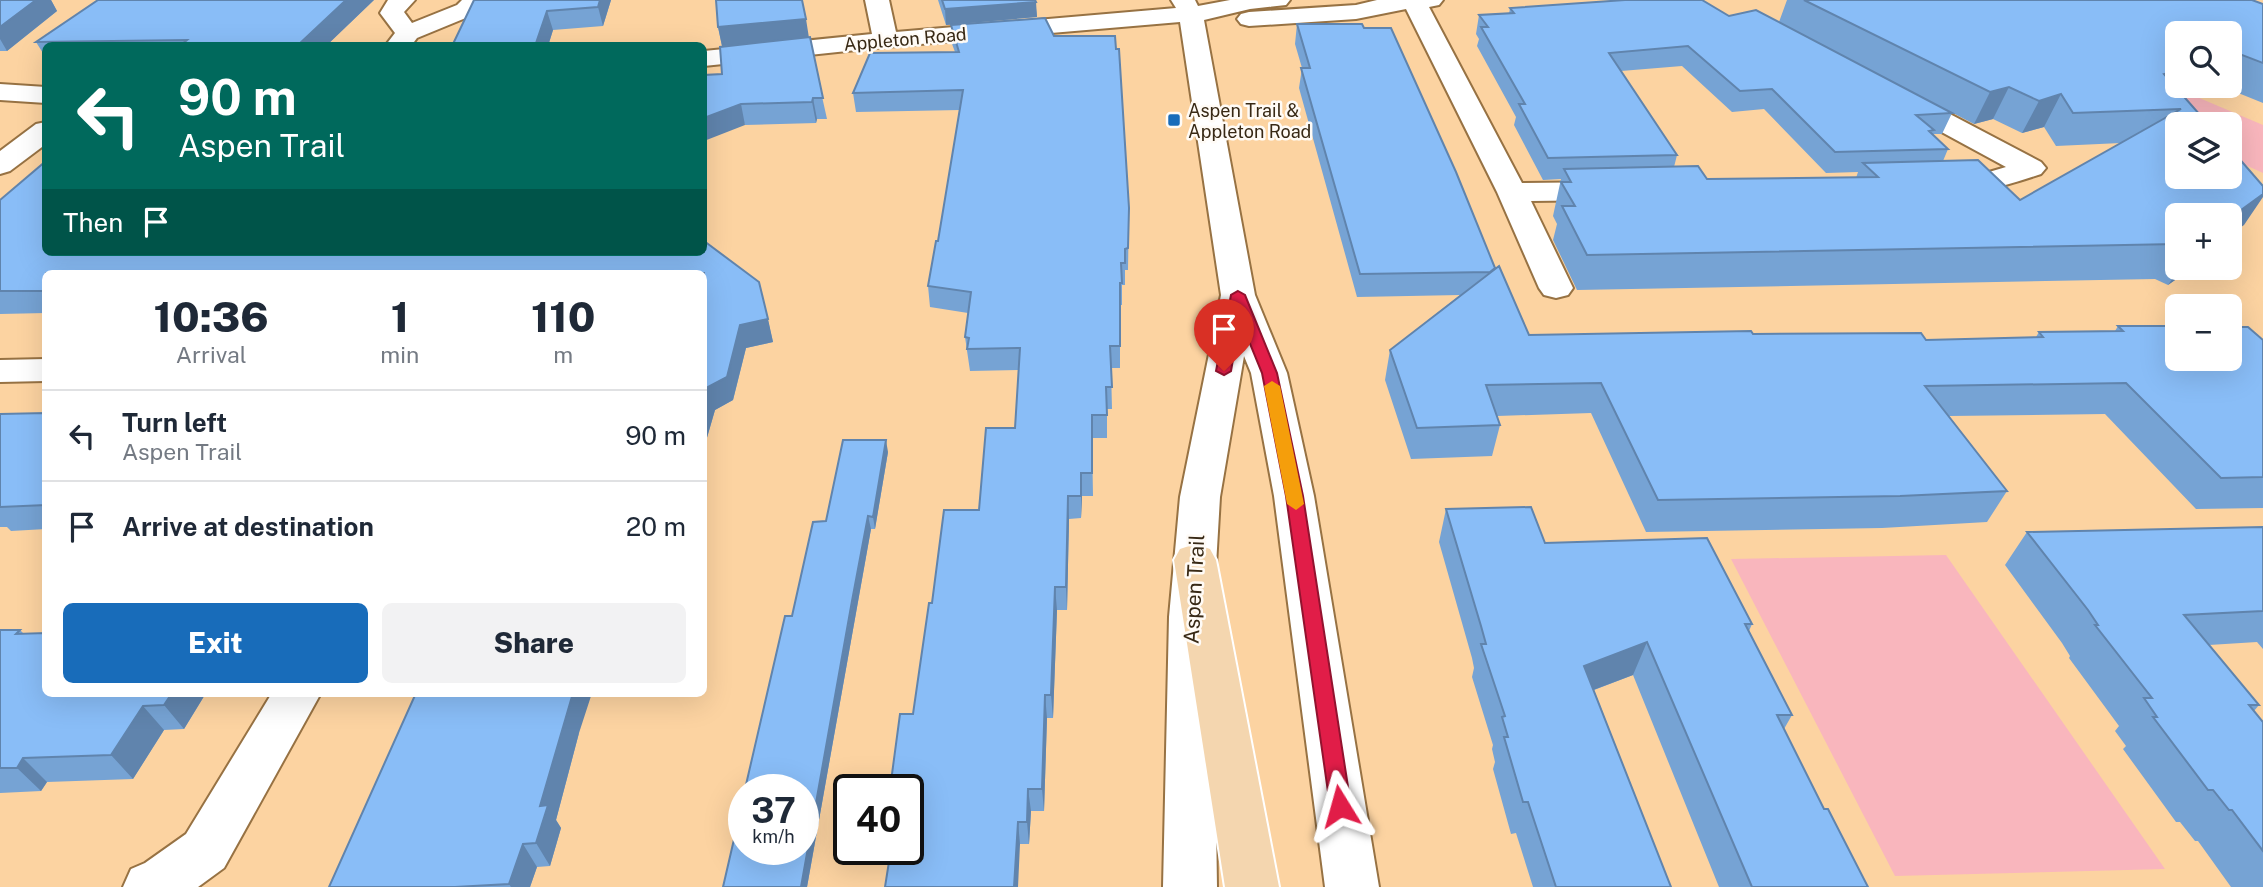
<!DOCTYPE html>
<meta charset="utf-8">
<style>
body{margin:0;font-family:"Public Sans",sans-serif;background:#f2f2f3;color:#1f2937;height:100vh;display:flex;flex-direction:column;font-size:26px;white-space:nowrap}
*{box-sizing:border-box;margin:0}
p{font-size:23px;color:#747a83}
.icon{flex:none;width:38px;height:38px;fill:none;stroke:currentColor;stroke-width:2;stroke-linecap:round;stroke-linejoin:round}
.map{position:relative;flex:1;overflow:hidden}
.side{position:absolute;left:42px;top:270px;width:665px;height:427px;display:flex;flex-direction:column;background:#fff;border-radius:10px;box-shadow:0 7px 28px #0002}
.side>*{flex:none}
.banner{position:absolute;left:42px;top:42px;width:665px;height:214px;border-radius:10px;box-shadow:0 7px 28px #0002;background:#00695c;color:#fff;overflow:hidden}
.controls{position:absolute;left:2165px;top:21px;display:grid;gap:14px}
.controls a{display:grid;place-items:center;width:77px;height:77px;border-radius:10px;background:#fff;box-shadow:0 7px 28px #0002;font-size:35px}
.speed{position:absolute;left:728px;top:774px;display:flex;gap:14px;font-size:35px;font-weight:700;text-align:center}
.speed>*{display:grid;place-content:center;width:91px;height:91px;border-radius:50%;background:#fff;box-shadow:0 7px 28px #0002;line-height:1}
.speed small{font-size:18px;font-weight:400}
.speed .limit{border:4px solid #111;border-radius:10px;background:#fff;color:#111}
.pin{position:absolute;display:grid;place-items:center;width:60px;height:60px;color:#fff;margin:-72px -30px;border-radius:50% 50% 50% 0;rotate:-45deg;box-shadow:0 0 7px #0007}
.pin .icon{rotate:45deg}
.me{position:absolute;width:77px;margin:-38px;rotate:352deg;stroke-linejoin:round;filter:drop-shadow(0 0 5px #0008)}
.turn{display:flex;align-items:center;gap:24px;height:147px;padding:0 21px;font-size:32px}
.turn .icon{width:91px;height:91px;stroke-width:2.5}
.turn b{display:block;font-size:49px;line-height:60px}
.then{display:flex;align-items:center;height:66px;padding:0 21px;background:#0003;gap:14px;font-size:26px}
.eta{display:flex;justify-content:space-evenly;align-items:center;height:119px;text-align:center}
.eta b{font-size:42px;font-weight:800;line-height:49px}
.action{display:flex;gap:14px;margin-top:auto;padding:14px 21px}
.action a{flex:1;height:80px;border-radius:10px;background:#186cba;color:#fff;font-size:28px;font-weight:800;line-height:80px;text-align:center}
.action a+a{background:#f2f2f3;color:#1f2937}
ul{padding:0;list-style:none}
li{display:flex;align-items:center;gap:21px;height:91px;padding:0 21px;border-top:2px solid #e0e1e3}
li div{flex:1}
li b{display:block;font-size:26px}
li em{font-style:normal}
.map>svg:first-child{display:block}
.green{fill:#f9b6bd}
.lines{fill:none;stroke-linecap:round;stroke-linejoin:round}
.minor-casing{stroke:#977243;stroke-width:4}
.major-casing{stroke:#fff;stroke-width:4}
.minor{fill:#fff;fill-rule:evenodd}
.major{fill:#f4d6af;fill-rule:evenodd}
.wall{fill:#76a3d4;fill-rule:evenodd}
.shaded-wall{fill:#6084ad}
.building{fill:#89bdf7;stroke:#6084ad;stroke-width:2}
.route{fill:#e11d48;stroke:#92132f;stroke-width:2}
.slow{fill:#f59e0b}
.poi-dot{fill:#186cba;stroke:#fffbf6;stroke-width:2.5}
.labels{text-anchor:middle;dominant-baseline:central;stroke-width:5;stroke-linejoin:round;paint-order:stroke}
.far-street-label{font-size:18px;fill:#382915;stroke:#fffbf6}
.far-poi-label{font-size:18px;fill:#382915;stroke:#fffbf6;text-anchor:start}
.street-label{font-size:21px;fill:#382915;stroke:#fffbf6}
</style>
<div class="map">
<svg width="2263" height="887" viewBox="0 0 2263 887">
<rect width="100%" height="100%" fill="#fcd3a1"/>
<!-- green -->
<path class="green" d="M1968,0L2263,125V173L2230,158V124H2177Z
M1946,555L2165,869L1895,876L1731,559Z"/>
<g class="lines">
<defs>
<path id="minor" d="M388,0H415L404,12L412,23L457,5L462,0H487L473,15L417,38L411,46H385L395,33L380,13Z
M865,0H889L896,32L1176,8L1171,0H1195L1198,6L1230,0H1290L1286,5L1250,9L1204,20L1255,295L1287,373L1314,496L1379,887H1325L1274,496L1251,373L1244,356L1220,497L1213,617L1217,887H1163L1169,617L1180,497L1221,295L1180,22L885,47L704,66V51L872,34Z
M1377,0H1443L1439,5L1429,7L1522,183L1611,182L1622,185L1626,191L1622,197L1611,200L1531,201L1573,288L1568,295L1556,298L1544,295L1539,288L1497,192L1406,9L1356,19L1249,26L1241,24L1237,19L1241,14L1249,12L1356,5Z
M0,84L46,87V103L0,100Z
M1899,90L1908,92L2041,162L2046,168L2041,174C2008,185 1973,197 1938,188L1933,182L1938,176L1989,172L2006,167L1890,104L1886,98L1890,92Z
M46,122V144L10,171L0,174V151L36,124Z
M46,359V381L0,382V360Z
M272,693H321L224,868L198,887H123L131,869L145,863L186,834Z"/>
<path id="major" d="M1195,544L1210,549L1216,560L1279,887H1225L1174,560L1180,549Z"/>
</defs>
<!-- minor casing -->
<use href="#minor" class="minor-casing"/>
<!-- major casing -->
<use href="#major" class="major-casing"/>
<!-- minor -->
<use href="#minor" class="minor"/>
<!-- major -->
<use href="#major" class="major"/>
</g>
<!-- wall -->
<path class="wall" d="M0,0H51L57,11L7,51H0Z
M374,0L326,46H46V58L36,42Z
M474,0H611L603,26L553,30L548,46H452Z
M938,0H1035L1037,17L946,25Z
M1787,0H2252L2263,4V103L2221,86H2230V33L2177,86H2214L2183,95L2244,225L2177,215V268H2192L2168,285L2155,279L1577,290L1553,240L1557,224L1553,216L1561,179L1543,180L1514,125L1516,117L1477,46L1479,39L1476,34L1479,15L1509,14L1510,8L1729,16L1779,22ZM1682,66L1732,112L1764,109L1826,173L1858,172L1856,178L1707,179L1674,167L1677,155L1621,71ZM1870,70L1974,124L1993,119L2022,133L2044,127L2056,146L2121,143L2020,200L1943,161L1948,149L1932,134H1942L1952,113Z
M1297,24L1495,268L1529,335L1753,334L1926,340L2036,337L2039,332L2115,331L2118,326L2263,340V508L2196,509L2105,414L1949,416L2007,491L1987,522L1882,528L1646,532L1591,413L1497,416L1500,425L1492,456L1411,459L1385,380L1390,350L1460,295L1357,297L1299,88L1302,68L1295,44Z
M951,25L1129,208L1128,270H1125V285H1122V305H1120V368H1111L1112,409H1107V438H1092L1093,496H1082L1081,518L1069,519L1067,610H1057L1053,718H1047L1044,811H1031L1029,844H1020L913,714L932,603L979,510L1015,428L1019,370L970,371L965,337L968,313L930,307L928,286L938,241L960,110L856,112L853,93L955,52L952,44Z
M718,27L809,38L827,119H817L816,123L745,125L722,74V46Z
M46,161V252H704V241L759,282L773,342L746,348L733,400L715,410L706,441H704V273H46V313L0,314V200Z
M46,413V529L11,531L7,527H0V414Z
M888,452L875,529H871L807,887H723L792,616L826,521Z
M1446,509L1545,543L1752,624L1749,631L1792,715L1784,729L1824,809L1868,887H1719L1633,675L1594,690L1671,887H1533L1516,833L1511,834L1493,769L1495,762L1492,749L1493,745L1472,677L1474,668L1472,658L1439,542Z
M2263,527V649L2257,642L2209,645L2259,705L2254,711L2263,722V887H2231L2198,841H2195L2180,822H2176L2123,749L2126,746L2115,731L2119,726L2069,658L2070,656L2062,643L2005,565L2027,532Z
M0,630H20L24,634L46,693H206L184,729L164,730L133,779L47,782L41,791L0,793Z
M579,733L556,820L561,828L550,866L537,867L530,887H329Z"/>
<!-- shaded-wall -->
<path class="shaded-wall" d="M29,0H51L57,11L7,51L0,39V27Z
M346,0H374L326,46H297Z
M600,0H611L603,26L598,7Z
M1036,2L1037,17L946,25L945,9Z
M547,11L553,30L548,46H535Z
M806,19L809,38L722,46L718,27Z
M2237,53L2230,66V56Z
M2177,71V86H2214L2146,106L2164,74Z
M2009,87L1993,119L1974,124L1990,92Z
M2061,94L2044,127L2022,133L2039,101Z
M813,98L817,119L816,123L812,102Z
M741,104L745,125L704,141V118Z
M2263,194V197L2244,225L2230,235V218Z
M2180,268H2192L2168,285Z
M768,319L773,342L746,348L733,400L715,410L706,441L704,432V402L708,387L740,325Z
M886,440L888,452L875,529L873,517Z
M1081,473L1082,496L1081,518Z
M1068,496L1069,519L1067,610L1066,587Z
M868,516L871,529L807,887H801Z
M1055,587L1057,610L1053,718L1051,695Z
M1647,642L1633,675L1572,698L1584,666Z
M172,693H206L184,729L164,705Z
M573,693H592L579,733L556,820L561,828L550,866L536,843L540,806Z
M1045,695L1047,718L1044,811L1042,789Z
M143,706L164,730L133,779L111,755Z
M23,758L47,782L41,791L17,768Z
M1028,789L1031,811L1029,844L1027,822Z
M1018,822L1020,844L1018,887H1014Z
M523,844L537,867L530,887H511L509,884Z"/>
<!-- building -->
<path class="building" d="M0,0H36L0,27Z
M98,0H346L297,46H180L187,40L36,42Z
M474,0H600L598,7L547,11L535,46H452Z
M716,0H802L806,19L718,27Z
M942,0H1035L1036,2L945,9Z
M1625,0H1702L1729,16L1756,10L1952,113L1916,115L1934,130L1929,131L1948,149L1835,152L1772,89L1740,91L1688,46L1609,53L1677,155L1548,158L1519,104H1525L1481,27H1488L1479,15L1514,13L1510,8Z
M1804,0H2252L2263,4V63L2237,53L2230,56V33H2177V71L2164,74L2208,124H2177V177H2230V148L2263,186V194L2230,218V215H2177V244L1587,255L1562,206H1575L1561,182H1571L1564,169L1698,166L1707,179L1878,177L1863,163L1978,160L2020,200L2181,109L2073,113L2061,94L2039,101L2009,87L1990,92Z
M1045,18L1054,36H1115L1116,49H1119L1129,208L1128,248L1125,249V263H1121L1122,283H1120V346H1110L1112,387H1106L1107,415H1092V473H1081V496H1068L1066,587H1055L1051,695H1045L1042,789H1028L1027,822H1018L1014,887H885L891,849H908V789H890L900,714H913L929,603H932L944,510H979L986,428H1015L1020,348L967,349L969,338L965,337L971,292L928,286L936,241H938L963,90L853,93L870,53L959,52L951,25Z
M1297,24H1362L1364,28H1391L1456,172L1495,268L1490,272L1360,274L1301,68H1310Z
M810,37L823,98H813L812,102L741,104L704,118V75L722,74L720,47Z
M46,161V252H704V241L759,282L768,319L740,325L727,377L708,387L704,402V273H544L440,271L439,273H46V291H0V200Z
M1499,266L1529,335L1751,331L1753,334L1921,333L1926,340L2043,337L2039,332L2123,331L2118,326H2177V359H2230V327H2248L2263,340V477L2221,478L2126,383L1925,386L2007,491L1900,496L1658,500L1601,383L1486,385L1500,425L1417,428L1390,350Z
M46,413V505L0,507V414Z
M843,440H886L873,517L868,516L852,601L801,887H723L744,796V849H803V789H745L785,616H792L813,522L826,521Z
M1531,507L1545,543L1707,538L1752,624H1745L1792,715H1777L1824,809H1828L1868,887H1752L1647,642L1584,666L1671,887H1556L1528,802H1523L1504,737H1508L1502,717L1505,716L1481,644H1486L1481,626L1446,509Z
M2263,527V611L2184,615L2259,705H2249L2263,722V851L2232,810H2229L2213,790H2208L2153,717H2157L2144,698H2152L2095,625H2098L2088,610L2027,532Z
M0,630H20L16,634L46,633V693H172L164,705L143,706L111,755L23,758L17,768H0Z
M416,693H573L540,806L548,805L536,843L523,844L509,884L455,887H329Z"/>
<!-- route -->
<path class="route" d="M1238,291L1245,295L1277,373L1303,496L1351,806L1348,812L1340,815L1333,812L1330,806L1286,496L1262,373L1240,319L1231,371L1224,375L1216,371L1231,295Z"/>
<!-- slow -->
<path class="slow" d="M1272,381L1280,386L1304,504L1296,510L1287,504L1264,386Z"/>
<!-- markers -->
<rect class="poi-dot" x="1167" y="113" width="14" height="14" rx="3.5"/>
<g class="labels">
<!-- far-street labels -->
<g class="far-street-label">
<text transform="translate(905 39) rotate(-5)">Appleton Road</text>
</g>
<!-- far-poi labels -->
<g class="far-poi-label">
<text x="1188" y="110">Aspen Trail &amp;<tspan x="1188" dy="21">Appleton Road</tspan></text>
</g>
<!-- street labels -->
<g class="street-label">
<text transform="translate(1194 589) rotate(-87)">Aspen Trail</text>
</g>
</g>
</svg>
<div class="controls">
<a><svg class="icon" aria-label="search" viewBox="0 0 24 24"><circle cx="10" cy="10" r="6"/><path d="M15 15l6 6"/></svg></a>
<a><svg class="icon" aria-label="layers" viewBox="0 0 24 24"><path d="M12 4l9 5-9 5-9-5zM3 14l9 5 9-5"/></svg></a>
<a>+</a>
<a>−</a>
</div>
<div class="speed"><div>37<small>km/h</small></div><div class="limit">40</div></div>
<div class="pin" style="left:1224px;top:371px;background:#d93025"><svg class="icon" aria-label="arrive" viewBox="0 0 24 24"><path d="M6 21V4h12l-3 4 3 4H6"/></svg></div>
<svg class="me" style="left:1340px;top:806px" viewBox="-20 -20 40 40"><path d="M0-17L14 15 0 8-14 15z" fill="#e11d48" stroke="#fff" stroke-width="4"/></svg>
<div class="banner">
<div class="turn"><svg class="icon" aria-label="left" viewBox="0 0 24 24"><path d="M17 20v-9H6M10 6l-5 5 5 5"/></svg><div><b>90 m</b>Aspen Trail</div></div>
<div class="then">Then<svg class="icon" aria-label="arrive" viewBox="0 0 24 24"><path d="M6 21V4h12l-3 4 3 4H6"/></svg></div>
</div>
<section class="side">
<div class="eta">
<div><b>10:36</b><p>Arrival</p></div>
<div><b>1</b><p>min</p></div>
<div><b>110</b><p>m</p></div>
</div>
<ul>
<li><svg class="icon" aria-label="left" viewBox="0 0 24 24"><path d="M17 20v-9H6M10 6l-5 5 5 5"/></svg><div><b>Turn left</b><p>Aspen Trail</p></div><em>90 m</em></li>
<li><svg class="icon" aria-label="arrive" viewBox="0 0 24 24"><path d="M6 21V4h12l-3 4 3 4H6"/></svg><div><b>Arrive at destination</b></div><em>20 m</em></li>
</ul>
<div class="action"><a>Exit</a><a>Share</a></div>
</section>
</div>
